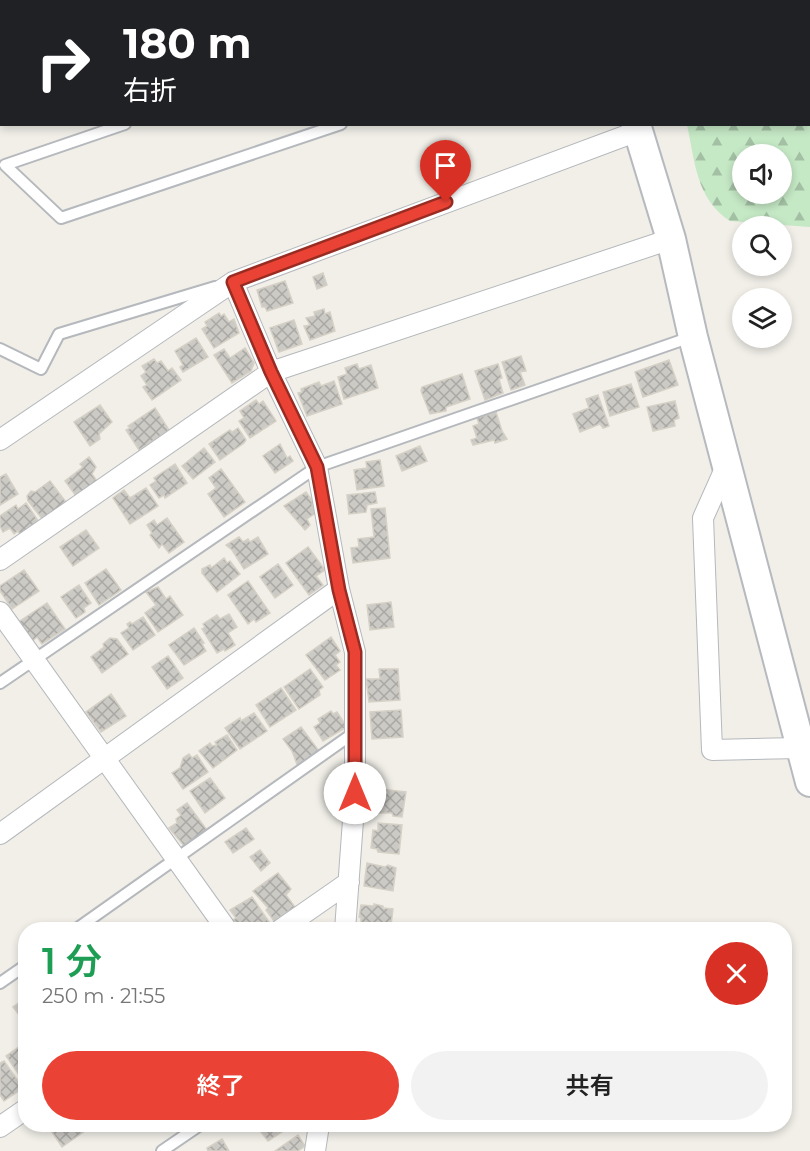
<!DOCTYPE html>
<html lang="ja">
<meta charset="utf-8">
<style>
body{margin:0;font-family:Montserrat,"Noto Sans JP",sans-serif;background:#f2f2f2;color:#222;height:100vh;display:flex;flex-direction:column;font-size:22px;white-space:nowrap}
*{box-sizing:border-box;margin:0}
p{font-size:20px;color:#767676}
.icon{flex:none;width:33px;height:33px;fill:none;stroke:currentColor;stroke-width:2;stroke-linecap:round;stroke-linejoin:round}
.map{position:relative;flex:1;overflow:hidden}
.details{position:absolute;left:18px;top:922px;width:774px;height:210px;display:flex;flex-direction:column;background:#fff;border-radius:24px;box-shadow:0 3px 9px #0003}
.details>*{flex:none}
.banner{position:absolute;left:0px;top:0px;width:810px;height:126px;box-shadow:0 3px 9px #0003;background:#202124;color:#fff;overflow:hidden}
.tools{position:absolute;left:732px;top:144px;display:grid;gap:12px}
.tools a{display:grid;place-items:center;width:60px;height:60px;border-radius:50%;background:#fff;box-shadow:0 3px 9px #0003;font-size:30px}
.pin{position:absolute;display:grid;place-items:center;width:51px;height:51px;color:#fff;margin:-62px -26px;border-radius:50% 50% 50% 0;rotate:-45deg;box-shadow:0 0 6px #0007}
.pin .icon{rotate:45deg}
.me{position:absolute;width:66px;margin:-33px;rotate:0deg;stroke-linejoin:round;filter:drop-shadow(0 0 4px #0008)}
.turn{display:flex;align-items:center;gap:21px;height:126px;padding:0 24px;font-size:27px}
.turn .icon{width:78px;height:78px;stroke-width:2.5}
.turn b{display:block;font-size:42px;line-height:51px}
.round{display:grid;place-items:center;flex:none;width:63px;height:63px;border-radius:32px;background:#f2f2f2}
.headline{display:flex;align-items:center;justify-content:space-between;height:102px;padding:0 24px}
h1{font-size:36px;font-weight:600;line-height:45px;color:#1e9e55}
.button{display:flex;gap:12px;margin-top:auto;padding:12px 24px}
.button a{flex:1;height:69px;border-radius:36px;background:#ea4335;color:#fff;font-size:24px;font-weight:600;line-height:69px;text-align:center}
.button a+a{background:#f2f2f2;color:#222}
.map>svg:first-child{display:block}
.forest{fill:url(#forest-firs);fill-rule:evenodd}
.building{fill:url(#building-cross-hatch);stroke:#d6d1c6;stroke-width:1.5}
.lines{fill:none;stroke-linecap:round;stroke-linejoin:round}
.lane-casing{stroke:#b5b8bc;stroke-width:14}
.street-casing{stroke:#b5b8bc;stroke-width:22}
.secondary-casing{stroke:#b6babf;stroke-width:32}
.lane{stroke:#fff;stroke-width:10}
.street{stroke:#fff;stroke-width:20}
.secondary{stroke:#fff;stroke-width:28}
.route-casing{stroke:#982c22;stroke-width:15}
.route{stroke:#ea4335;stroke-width:10}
</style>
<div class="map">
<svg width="810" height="1151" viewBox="0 0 810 1151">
<defs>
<pattern id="forest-firs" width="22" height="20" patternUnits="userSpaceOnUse" patternTransform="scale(1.5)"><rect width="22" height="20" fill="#c5e8c5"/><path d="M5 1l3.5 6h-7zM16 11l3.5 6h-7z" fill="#a3c0a4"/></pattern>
<pattern id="building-cross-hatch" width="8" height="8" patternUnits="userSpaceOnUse" patternTransform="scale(1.5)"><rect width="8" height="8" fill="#cccac5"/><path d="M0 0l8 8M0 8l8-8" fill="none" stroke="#a9a8a4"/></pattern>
</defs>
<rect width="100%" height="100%" fill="#f1efe8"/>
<!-- forest -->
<path class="forest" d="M664,0H810V227L730,221C696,199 695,161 687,125L808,124V2ZM742,154H782V194H742Z"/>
<!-- building -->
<path class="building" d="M323,273L327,285L317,289L313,277Z
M285,281L293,303L267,311L265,307H262L257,290Z
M324,309L325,314L330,312L335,331L310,340L304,326L310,325L306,318L315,316L314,312Z
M219,313L221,316L224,314L229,322L234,319L239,333L214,348L202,329L207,326L205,322Z
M294,320L302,344L279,352L270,328Z
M196,338L208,357L183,372L180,367L183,365L175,351Z
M245,348L254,363L251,371L232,383L214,355L224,349L230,358Z
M521,356L526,371L520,372L525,385L511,390L502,362Z
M154,359L157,363L161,361L168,371L172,368L181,380L152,400L143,387L147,385L141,376L146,372L142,366Z
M669,360L678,385L643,397L635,372Z
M357,364L359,369L371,365L378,388L344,399L338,377L347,374L345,368Z
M498,364L502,378L499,379L503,393L485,400L475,371Z
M462,374L470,399L446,407V411L430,414L421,391L422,387Z
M334,381L342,404L307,416L298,393L302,392L301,389L319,382L321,386Z
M631,384L639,407L610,416L603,392Z
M598,395L609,426L603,428L600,424L580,432L573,414L589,408L586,399Z
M256,400L259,404L263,401L276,421L250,438L239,421L244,418L240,411Z
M675,401L679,418L674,420L675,426L653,431L647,407Z
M100,405L112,422L99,434L100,439L90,446L74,422Z
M155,408L169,430L139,450L126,430L130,428L128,426Z
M496,412L502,431L507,439L495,443L494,440L473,445L471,440L477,438L473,426L479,424L477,418Z
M238,428L246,440L244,443L220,460L209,444L230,430L232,432Z
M280,444L287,458L290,456L293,461L275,473L263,456Z
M420,446L427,461L402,471L396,456Z
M204,448L215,462L193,479L182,466Z
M89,457L96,467L92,474L97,481L76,496L65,481L83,467L80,464Z
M380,460L384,486L357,490L354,470L367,468L366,462Z
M175,464L187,483L165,498L164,495L159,498L150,485L156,481L154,478Z
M221,469L245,502L224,517L208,494L216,488L209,478Z
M6,474L18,494L0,505V477Z
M50,481L66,502L43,520L28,501L27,496L31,491L35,492Z
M146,488L158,506L130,524L113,498L124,490L130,498Z
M306,492L314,503L312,504L317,512L307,519L310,525L305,530L284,506Z
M375,492L377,503L367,505L366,512L349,514L347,495Z
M26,503L39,522L20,535L18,531L14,534L10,528L3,532L0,526V516L16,505L18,509Z
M385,508L390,558L353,563L351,548L359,547L358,539L374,537L371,509Z
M167,518L184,542L169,553L162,544L159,548L150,535L152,533L147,525L154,520L157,525Z
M86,530L99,548L73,566L60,547Z
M239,537L243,542L248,539L250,542L258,537L268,554L244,569L232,550L226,545Z
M308,547L325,570L316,576L323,585L309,595L286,563Z
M224,558L227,563L230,561L240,574L217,592L202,573V569L210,565L211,568Z
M278,564L293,585L275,598L260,577Z
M106,569L121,590L99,605L85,583Z
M24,570L39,591L12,609L0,591V586Z
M248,581L270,613L256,622L254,619L248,624L228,595Z
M79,585L91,603L84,608L85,612L76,618L61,597Z
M158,587L166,599L170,596L183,615L158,632L145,613L156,605L146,592Z
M391,602L394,627L370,630L367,605Z
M47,603L65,629L42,644L37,637L30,643L17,623Z
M229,614L237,627L228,633L235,645L225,651L224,649L217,653L202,629L205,627L203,624L217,615L220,619Z
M143,617L155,635L133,650L121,633L129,628L127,624L130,622L132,624Z
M194,628L204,643L202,644L206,651L184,665L169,645Z
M331,637L340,651L335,655L340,662L336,665L340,670L325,680L306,655Z
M110,638L117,639L128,654L102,673L91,657L104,647L103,644Z
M168,656L183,678L167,689L152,667Z
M310,669L323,687L319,690L320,695L299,709L284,687Z
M379,669H398L400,700L369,702L366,679H380Z
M281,688L296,710L270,727L256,705Z
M111,694L126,716L101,732L86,712Z
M401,710L403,737L372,739L370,712Z
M331,711L333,714L337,712L347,727L323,741L314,727L320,723L318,719Z
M254,713L267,731L240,749L225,728L240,718L241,721Z
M301,727L319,751L298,767L292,751L283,739Z
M227,735L237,750L213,768L199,751L210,743L212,746L217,745L215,742Z
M189,754L192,758L197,755L208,772L183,789L172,773L180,768L183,758Z
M210,778L225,798L205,813L190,791Z
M380,789L406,792L402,817L393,816L392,813H375L374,806H378Z
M187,803L207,830L185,847L169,828L177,823L176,819L181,815L177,810Z
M378,823L402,825L399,854L378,852L377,849L371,848L373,830L378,831Z
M246,828L254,839L233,853L225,842Z
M260,850L270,863L261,871L250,857Z
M367,863L385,867L388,865L396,868L393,891L364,886Z
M278,873L291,889L286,895L295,907L274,921L266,910L268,908L253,891Z
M252,897L269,922L264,927L260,922L249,930L243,928L240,930L233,920L236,918L230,910Z
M374,904L383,906V908L393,909L391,925L382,923L380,927L361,923V918L359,917L361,905L374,906Z
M26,998V1024L13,1007Z
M26,1042V1076L22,1079L6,1056Z
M4,1061L23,1088L4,1101L0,1095V1063Z
M50,1125H87L89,1128L62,1147L48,1126Z
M260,1125H291V1126L268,1141L257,1127Z
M298,1135L305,1146L298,1151H275Z
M222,1139L229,1151H208L207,1148Z"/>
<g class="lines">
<defs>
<path id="lane" d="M205,0L206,2
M494,2L498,0
M125,124L5,165L61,218L341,124
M0,349L41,369L59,334L215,287
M0,683L317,467L691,337
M75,930L355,732
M0,983L26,965
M162,1151L200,1125"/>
<path id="street" d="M0,440L233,282L638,131
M728,462L703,518L712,750L800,748
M0,560L271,372L671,239
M339,589L355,652V793L345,930
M0,612L227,930
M0,834L339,589L317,467L271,372L233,282
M280,930L349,882
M0,1127L26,1109
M315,1151L319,1125"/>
<path id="secondary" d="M595,0L596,2
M636,124L671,239L693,337L810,782"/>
</defs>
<!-- lane casing -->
<use href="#lane" class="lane-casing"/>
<!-- street casing -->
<use href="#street" class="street-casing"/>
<!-- secondary casing -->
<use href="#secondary" class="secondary-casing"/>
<!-- lane -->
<use href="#lane" class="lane"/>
<!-- street -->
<use href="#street" class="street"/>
<!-- secondary -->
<use href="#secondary" class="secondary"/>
</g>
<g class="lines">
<defs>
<path id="route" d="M355,793V652L339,590L317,467L271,372L233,282L446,202"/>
</defs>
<!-- route casing -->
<use href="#route" class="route-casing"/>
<!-- route -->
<use href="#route" class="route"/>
</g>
</svg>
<div class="tools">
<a><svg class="icon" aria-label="sound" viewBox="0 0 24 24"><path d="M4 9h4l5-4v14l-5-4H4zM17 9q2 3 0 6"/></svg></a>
<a><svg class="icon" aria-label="search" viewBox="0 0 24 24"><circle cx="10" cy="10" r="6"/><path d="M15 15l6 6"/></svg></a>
<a><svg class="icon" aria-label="layers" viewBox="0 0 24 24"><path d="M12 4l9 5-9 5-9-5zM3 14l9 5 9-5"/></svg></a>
</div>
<div class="pin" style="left:446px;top:202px;background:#d93025"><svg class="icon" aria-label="arrive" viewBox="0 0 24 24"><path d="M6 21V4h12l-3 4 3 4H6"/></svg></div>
<svg class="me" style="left:355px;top:793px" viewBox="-20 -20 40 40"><circle r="19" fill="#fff"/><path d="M0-13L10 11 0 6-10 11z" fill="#ea4335"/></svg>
<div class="banner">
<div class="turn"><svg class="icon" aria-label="right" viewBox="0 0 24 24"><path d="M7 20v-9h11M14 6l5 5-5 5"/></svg><div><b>180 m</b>右折</div></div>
</div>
<section class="details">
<div class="headline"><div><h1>1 分</h1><p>250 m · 21:55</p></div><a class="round" style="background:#d93025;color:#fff"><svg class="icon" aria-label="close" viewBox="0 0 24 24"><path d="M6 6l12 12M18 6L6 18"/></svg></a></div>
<div class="button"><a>終了</a><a>共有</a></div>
</section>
</div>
